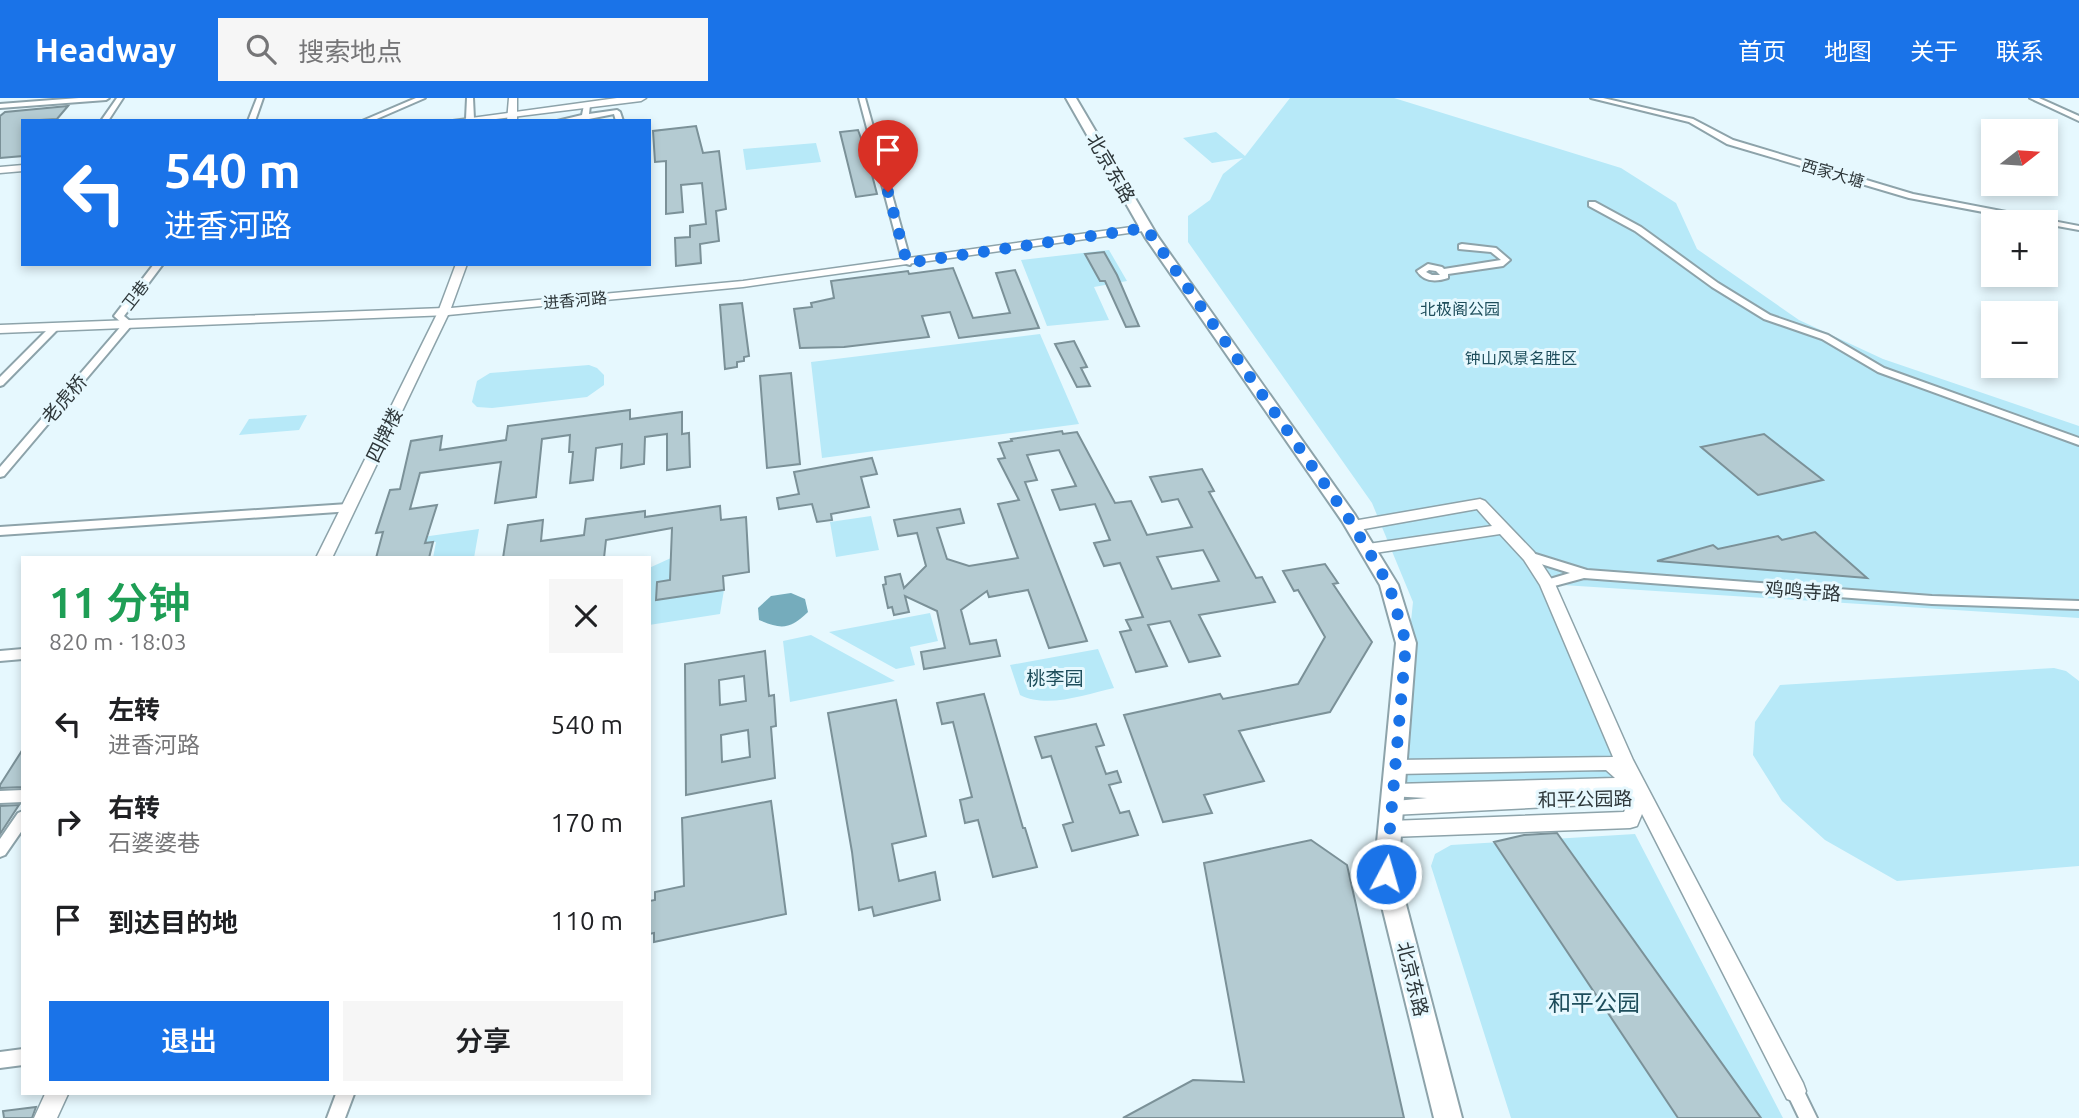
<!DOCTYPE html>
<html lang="zh">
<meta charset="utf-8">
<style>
body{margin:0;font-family:Ubuntu,"Noto Sans SC",sans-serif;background:#f6f6f6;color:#202124;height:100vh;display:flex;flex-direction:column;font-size:26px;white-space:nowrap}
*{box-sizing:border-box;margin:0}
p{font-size:23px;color:#757577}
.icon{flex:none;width:38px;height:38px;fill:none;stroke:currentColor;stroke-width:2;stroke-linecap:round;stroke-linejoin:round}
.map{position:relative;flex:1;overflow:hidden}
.details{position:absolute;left:21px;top:458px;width:630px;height:539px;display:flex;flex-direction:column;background:#fff;border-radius:0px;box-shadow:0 4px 10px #0003}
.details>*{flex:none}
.banner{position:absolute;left:21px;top:21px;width:630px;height:147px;border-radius:0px;box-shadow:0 4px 10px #0003;background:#1a73e8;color:#fff;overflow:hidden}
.needle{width:46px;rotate:73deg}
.fabs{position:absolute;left:1981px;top:21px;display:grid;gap:14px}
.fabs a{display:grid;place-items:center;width:77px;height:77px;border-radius:0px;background:#fff;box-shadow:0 4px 10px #0003;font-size:35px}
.pin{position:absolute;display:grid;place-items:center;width:60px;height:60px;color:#fff;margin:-72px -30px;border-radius:50% 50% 50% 0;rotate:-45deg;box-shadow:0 0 7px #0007}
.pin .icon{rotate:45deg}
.me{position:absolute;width:77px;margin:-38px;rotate:6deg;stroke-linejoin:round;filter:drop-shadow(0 0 5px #0008)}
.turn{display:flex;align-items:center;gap:24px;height:147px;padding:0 28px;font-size:32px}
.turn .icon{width:91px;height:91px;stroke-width:2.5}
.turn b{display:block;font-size:49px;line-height:60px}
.round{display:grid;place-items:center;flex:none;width:74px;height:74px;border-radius:0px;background:#f6f6f6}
.head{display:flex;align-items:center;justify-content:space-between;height:119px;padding:0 28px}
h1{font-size:42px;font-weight:600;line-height:52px;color:#1e9e55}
.cta{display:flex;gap:14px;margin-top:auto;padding:14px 28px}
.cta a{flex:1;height:80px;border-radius:0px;background:#1a73e8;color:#fff;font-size:28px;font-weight:600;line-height:80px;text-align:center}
.cta a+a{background:#f6f6f6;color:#202124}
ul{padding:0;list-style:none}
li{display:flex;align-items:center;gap:21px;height:98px;padding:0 28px}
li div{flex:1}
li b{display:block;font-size:26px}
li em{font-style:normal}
header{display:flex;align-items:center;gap:42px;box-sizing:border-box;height:98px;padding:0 35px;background:#1a73e8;color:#fff}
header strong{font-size:33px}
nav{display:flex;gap:38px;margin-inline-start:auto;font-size:24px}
.search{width:490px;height:63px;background:#f6f6f6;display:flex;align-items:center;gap:18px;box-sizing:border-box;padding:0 24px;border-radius:0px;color:#757577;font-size:26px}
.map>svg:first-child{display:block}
.green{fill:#b7e9f8}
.water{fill:#75acbc}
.building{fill:#b4cbd2;stroke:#7b9198;stroke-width:2;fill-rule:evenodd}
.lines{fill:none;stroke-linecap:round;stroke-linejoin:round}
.minor-casing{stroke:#8da3aa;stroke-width:4}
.tertiary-casing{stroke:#8da3aa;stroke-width:3}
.secondary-casing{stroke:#8da3aa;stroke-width:3}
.primary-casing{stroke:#8da3aa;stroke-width:4}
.minor{fill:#fff;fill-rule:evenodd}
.tertiary{fill:#fff;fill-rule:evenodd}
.secondary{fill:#fff;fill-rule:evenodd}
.primary{fill:#fff;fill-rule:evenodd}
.route{stroke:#1a73e8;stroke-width:12;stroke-dasharray:0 21.6}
.labels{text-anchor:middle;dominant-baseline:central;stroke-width:6;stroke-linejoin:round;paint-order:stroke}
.far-street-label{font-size:16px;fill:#2d3639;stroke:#e6f8fe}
.far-park-label{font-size:16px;fill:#1e4d5b;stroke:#e6f8fe}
.street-label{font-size:19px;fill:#2d3639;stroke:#e6f8fe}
.park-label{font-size:19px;fill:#1e4d5b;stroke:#e6f8fe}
.near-park-label{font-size:23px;fill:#1e4d5b;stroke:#e6f8fe}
</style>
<header>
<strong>Headway</strong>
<div class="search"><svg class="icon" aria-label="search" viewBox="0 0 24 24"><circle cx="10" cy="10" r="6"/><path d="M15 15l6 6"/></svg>搜索地点</div>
<nav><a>首页</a><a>地图</a><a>关于</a><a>联系</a></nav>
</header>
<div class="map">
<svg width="2079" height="1020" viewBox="0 0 2079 1020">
<rect width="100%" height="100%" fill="#e6f8fe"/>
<!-- green -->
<path class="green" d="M1290,0H1394L1621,70L1676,105L1697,151L1799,222L1883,261L2079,328V520L1547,486L1636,687L1392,709L1413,504L1372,405L1188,144V118L1210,102L1223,76L1243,60L1212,65L1183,40L1216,34L1245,58Z
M816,45L821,64L746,72L743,51Z
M1109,152L1127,183L1094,189L1109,222L1047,228L1021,162Z
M1040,236L1079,326L822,360L811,264Z
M589,267L597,270L604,277V287L587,299L492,310L477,309L472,304L477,283L490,275Z
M307,317L299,332L239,337L249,321Z
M871,418L879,452L836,459L830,424Z
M479,431L474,460H433L436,444L378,452L380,445Z
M671,460L670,482L657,484V502L724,492L720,516L649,527V470Z
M930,515L938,543L910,549L915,567L896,571L829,534Z
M811,537L895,583L790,604L783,543Z
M1098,551L1114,590C1086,596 1048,611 1020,597L1010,567Z
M2054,570L2066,573L2079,583V768L1897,783L1825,742L1782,703L1753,657L1755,624L1780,587Z
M1635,736L1783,1020H1511L1431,768L1435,756L1451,747Z"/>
<!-- water -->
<path class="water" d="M791,495L805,501L808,514C790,531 782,532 759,522L758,510L771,498Z"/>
<!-- building -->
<path class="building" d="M68,8L57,21L23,23V58L0,60V18L5,14Z
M696,28L703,55L719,53L726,111L716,113L719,143L700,146L701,165L676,168L675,140L690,139V128L706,126L702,85L681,87L683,114L666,116V63L655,64L653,33Z
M858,32L866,54L877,96L856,99L840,34Z
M1104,154L1117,177L1139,228L1126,229L1105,183H1100L1085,156Z
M953,170L973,220L1010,215L996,175L1015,172L1039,230L959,240L950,214L922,218L929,239L844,249L800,250L794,211L812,209L811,205L834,200L831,183L908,173L909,176Z
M742,205L749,258L744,259V263L737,264V269L725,271L720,207Z
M1074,243L1087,269L1081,270L1090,288L1077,289L1055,246Z
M791,275L800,366L767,370L760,278Z
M630,312V321L682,314V336L689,335L690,369L667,372V336L645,339L644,366L621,370L622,346L596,350L593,382L570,385L573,354H569L570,337L542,341L536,399L495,405L501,364L420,375L410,411L437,407L425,445L433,444L429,460H376L383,434L376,435L390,392L400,391L411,343L442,338L440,352L506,342L508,328Z
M1062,333L1063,336L1077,334L1115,405L1131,403L1147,437L1192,429L1178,401L1162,404L1150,379L1202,371L1214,393L1209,394L1256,480L1262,479L1275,504L1199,517L1220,558L1189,564L1170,523L1148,527L1167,568L1136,574L1120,534L1131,532L1126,522L1143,519L1120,465L1104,468L1094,445L1110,442L1095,406L1060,412L1052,392L1076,388L1059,352L1027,357L1037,382L1025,384L1087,543L1049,550L1028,492L989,499L987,493L961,512L970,546L996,542L1000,558L924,571L921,554L945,550L937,513L905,498L909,514L894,517L892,509L888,510L883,487L886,486L885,479L900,476L904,490L926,468L917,435L898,438L894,422L960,411L964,425L937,430L947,461L969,468L1018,460L998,406L1019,402L998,361L1005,360L999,345L1012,343L1011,341ZM1203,452L1219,483L1172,491L1157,459Z
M1764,336L1823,382L1758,397L1701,349Z
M872,360L877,376L861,379L869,409L831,416L832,422L817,424L812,406L779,411L777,400L799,396L794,374Z
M720,408L721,422L746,419L749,474L723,478L724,492L656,502L657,484L670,482L672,430L606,442L604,460H503L508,427L543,422L541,443L584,437L586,421L645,413V419Z
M1815,434L1867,480L1657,463L1713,447L1718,451L1778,438L1782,442Z
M1325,466L1338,485L1333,486L1372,544L1330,614L1239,633L1264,683L1204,697L1212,715L1163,724L1124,617L1220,596L1223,601L1298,586L1325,539L1298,492L1294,493L1283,473Z
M765,553L769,598L774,597L776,628L771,629L775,680L686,697L685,566ZM744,578L746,603L720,607L719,582ZM748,632L750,659L722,664L721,637Z
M984,596L1023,730H1025L1037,769L993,779L978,722L965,725L960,702L972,699L953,624L942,626L937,605Z
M896,602L926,738L892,746L899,783L935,774L940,802L874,818L872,809L859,812L852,754L828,615Z
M1096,626L1104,647L1096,649L1106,676L1117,673L1121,684L1109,687L1120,715L1129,713L1138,737L1072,753L1063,727L1073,724L1051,658L1042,660L1035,639Z
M23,651V689L0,690V687Z
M771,703L786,816L654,844V835L649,836V803L655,802V794L684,788L682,720Z
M19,707L0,736V708Z
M1557,735L1761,1020H1678L1494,744L1524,737Z
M1311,742L1347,767L1404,1020H1123L1193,982L1244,984L1204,765Z
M36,1009L32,1020H4L3,1013Z"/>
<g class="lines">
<defs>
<path id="minor" d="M79,0H109L106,2L0,10V6Z
M117,0H123L108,23H101Z
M257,0H263L255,23H248Z
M416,0H425L372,23H362Z
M467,0H473L474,21L471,23L466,21Z
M859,0H865L911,165L910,167L903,165Z
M1591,0H1603L1693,21L1733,42L1913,96L2079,128V132L2046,126V124H2036L1909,100L1727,46L1689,24Z
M2030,0H2039L2079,18V23Z
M587,5L590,7L589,16L617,12L620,14L623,23H616L614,16L589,21V23H557L582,17L584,7Z
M1589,104H1595L1641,129L1718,185L1770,217L1828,237L1884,270L2079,340V347L1878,274L1822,241L1764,221L1712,189L1635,133L1589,108Z
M1462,146L1496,150L1510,162L1503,168L1448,176V180C1436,184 1424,184 1417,173L1428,166L1442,169L1444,171L1501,162L1491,154L1459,151V147ZM1429,172L1436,173L1440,177H1432L1426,174Z
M154,166H163L124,218L131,224V228L4,378L0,379V369L123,226L114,218Z
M55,226L58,227V231L3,287L0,288V279L52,227Z
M348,406L354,410L352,413L0,437V429Z
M1529,454L1587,472L1932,498L2079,503V511L1932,506L1584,480L1547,490L1543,489L1541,486L1543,483L1570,475L1525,461L1523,458L1525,455Z
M23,551V561L0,563V553Z
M23,692V704L0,705V693Z
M23,713V731L5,757L0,759V741L18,715Z
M23,951V967L0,970V954Z
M1795,984L1801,987L1817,1020H1799L1786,993L1789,987Z
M336,996H354L345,1020H327Z"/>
<path id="tertiary" d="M509,0H517V23H507Z
M1146,127L1150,128V132L743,189L448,217L332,460H316L438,214L456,166H467L451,210L743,183Z
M1480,401L1485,403L1534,454L1555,486L1633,662L1803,985L1806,993L1803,1001L1795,1004L1787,1001L1642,716L1637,728L1630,730L1390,739L1383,737L1381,731L1383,725L1390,723L1624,714L1628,705L1392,717L1385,714L1383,709L1385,704L1427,700L1388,698L1385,693L1388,688L1394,686L1615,680L1606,672L1396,676L1390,674L1387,669L1390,664L1396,662L1613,659L1540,487L1524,462L1500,436L1368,456L1361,451L1368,446L1492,428L1477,411L1353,433L1346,428L1353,423Z
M45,996H68L57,1020H34Z"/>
<path id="secondary" d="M617,0H646L641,3L480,23H449Z
M23,67V73L0,75V69Z
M444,210L449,211V217L0,235V227Z"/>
<path id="primary" d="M1066,0H1076L1158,139L1355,417L1398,487L1416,545L1398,776L1462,1020H1434L1374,776L1396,545L1380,487L1342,423L1145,139Z"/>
</defs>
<!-- minor casing -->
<use href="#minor" class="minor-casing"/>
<!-- tertiary casing -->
<use href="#tertiary" class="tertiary-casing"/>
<!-- secondary casing -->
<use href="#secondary" class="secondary-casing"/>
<!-- primary casing -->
<use href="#primary" class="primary-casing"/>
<!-- minor -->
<use href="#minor" class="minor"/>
<!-- tertiary -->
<use href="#tertiary" class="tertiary"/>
<!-- secondary -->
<use href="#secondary" class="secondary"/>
<!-- primary -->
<use href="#primary" class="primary"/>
</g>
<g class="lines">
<!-- route -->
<path class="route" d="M888,94L907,165L1146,130L1349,421L1389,487L1406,545L1386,776"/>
</g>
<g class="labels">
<!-- far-street labels -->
<g class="far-street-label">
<text transform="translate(1833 75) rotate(16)">西家大塘</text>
<text transform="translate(135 197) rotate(-52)">卫巷</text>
<text transform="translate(575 202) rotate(-5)">进香河路</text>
</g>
<!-- far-park labels -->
<g class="far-park-label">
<text x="1460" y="211">北极阁公园</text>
<text x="1521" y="260">钟山风景名胜区</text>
</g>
<!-- street labels -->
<g class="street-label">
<text transform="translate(1111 70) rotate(60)">北京东路</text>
<text transform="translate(64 301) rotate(-49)">老虎桥</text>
<text transform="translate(384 337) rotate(-64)">四牌楼</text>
<text transform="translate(1803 493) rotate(4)">鸡鸣寺路</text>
<text transform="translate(1585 701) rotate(-1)">和平公园路</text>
<text transform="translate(1413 881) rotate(76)">北京东路</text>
</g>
<!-- park labels -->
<g class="park-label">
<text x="1055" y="580">桃李园</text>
</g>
<!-- near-park labels -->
<g class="near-park-label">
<text x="1594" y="904">和平公园</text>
</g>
</g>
</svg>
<div class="fabs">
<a><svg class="needle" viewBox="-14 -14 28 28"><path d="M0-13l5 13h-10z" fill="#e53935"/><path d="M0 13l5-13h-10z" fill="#757577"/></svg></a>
<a>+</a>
<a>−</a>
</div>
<div class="pin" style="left:888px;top:94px;background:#d93025"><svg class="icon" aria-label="arrive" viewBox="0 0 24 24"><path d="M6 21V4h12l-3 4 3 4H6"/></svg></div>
<svg class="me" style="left:1386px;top:776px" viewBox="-20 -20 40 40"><circle r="17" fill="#1a73e8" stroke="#fff" stroke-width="3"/><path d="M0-11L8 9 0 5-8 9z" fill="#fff"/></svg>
<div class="banner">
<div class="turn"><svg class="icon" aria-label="left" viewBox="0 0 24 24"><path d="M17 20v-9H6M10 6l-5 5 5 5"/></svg><div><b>540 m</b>进香河路</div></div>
</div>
<section class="details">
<div class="head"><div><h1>11 分钟</h1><p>820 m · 18:03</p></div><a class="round"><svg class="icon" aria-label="close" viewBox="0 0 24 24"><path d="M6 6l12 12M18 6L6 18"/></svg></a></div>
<ul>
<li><svg class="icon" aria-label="left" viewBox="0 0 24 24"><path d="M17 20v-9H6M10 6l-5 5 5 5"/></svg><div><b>左转</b><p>进香河路</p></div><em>540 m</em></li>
<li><svg class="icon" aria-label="right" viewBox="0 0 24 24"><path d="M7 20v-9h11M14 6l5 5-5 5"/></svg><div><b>右转</b><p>石婆婆巷</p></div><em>170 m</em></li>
<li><svg class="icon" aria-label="arrive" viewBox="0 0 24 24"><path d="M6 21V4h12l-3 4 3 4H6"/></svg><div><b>到达目的地</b></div><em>110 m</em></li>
</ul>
<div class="cta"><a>退出</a><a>分享</a></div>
</section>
</div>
